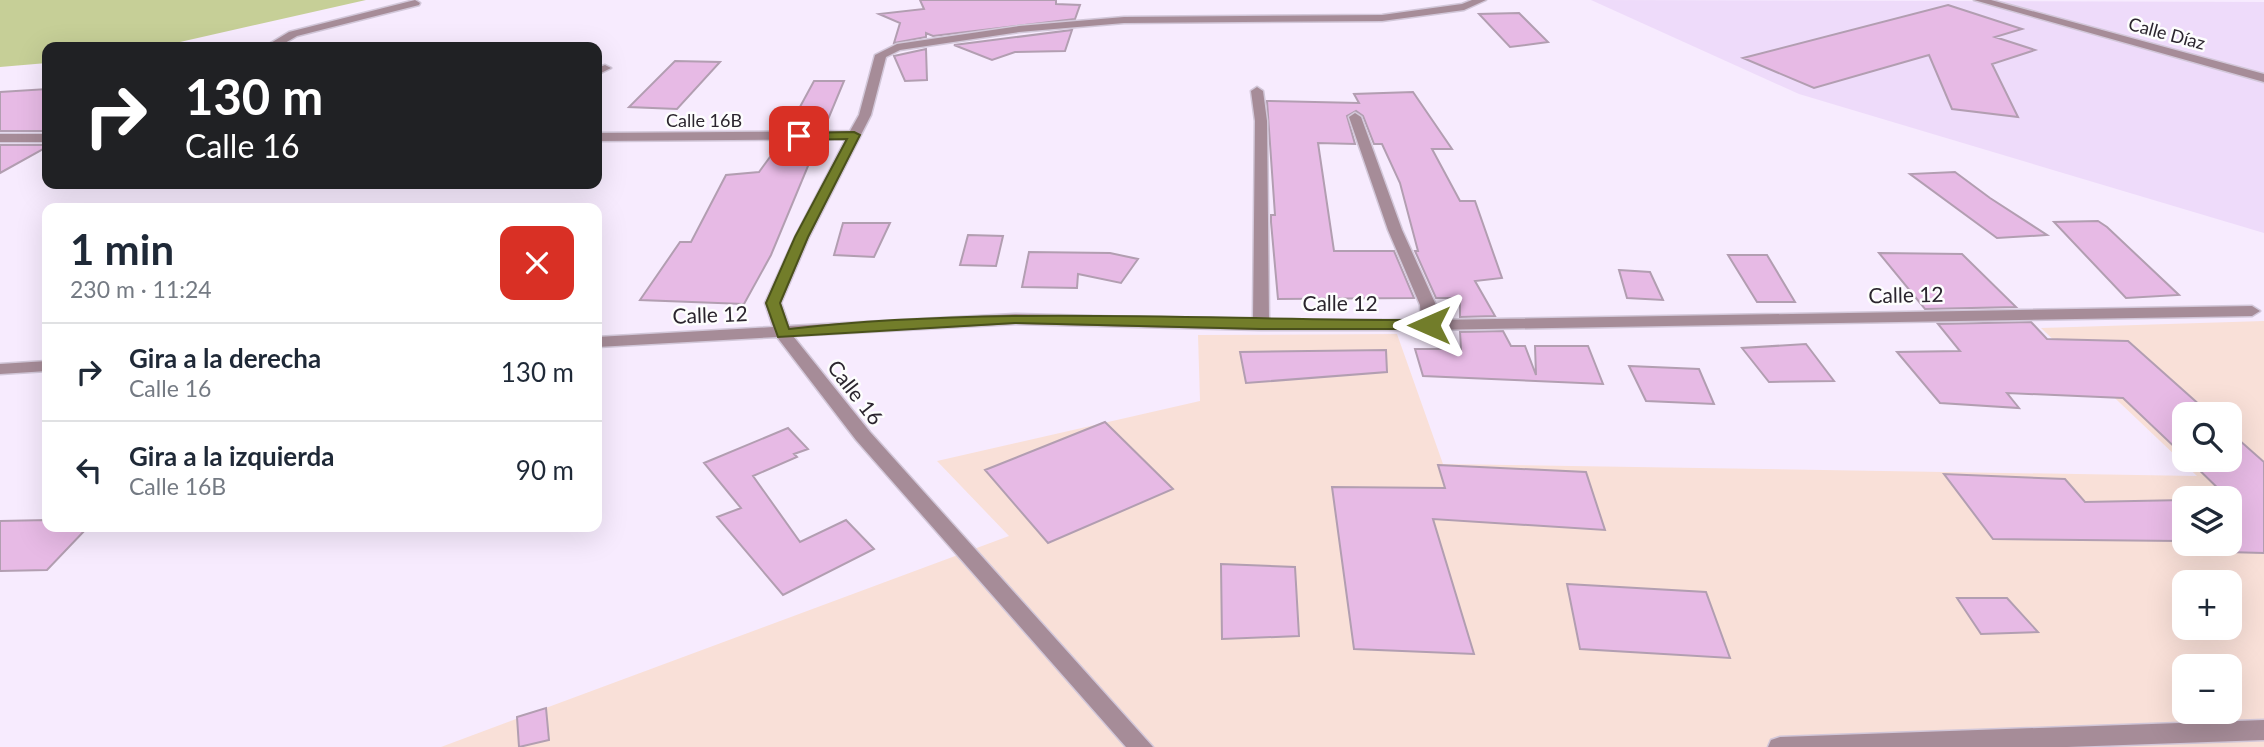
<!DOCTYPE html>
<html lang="es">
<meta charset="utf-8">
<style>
body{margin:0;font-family:Lato,sans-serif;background:#f6f6f7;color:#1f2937;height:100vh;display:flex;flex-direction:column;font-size:26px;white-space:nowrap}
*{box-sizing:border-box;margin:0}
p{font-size:23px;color:#747a83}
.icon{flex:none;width:38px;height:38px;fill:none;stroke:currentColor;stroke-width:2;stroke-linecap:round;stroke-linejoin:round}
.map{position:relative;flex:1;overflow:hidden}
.drawer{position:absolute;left:42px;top:203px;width:560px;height:329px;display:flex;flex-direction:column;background:#fff;border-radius:14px;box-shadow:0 7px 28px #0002}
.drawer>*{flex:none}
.top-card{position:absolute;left:42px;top:42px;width:560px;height:147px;border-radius:14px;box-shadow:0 7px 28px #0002;background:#202124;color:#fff;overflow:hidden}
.tools{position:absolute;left:2172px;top:402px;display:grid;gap:14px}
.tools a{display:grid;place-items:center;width:70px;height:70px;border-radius:14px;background:#fff;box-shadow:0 7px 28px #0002;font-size:35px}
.pin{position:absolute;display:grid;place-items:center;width:60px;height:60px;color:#fff;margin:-30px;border-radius:14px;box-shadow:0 4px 10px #0006}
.me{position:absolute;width:77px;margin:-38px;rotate:270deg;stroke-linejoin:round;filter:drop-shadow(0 0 5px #0008)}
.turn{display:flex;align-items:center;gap:24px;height:147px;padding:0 28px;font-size:32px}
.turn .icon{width:91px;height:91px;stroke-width:2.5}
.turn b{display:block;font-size:49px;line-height:60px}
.round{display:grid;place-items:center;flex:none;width:74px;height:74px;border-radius:14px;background:#f6f6f7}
.headline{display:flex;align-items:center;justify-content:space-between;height:119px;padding:0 28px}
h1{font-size:42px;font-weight:700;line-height:52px}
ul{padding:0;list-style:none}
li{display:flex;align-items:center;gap:21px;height:98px;padding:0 28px;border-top:2px solid #e0e1e3}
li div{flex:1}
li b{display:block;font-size:26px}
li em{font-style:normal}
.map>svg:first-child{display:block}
.commercial{fill:#f9e0d8;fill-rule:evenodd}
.built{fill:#eedbfa}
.green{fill:#c6cf97}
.building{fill:#e7bae5;stroke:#b29eb1;stroke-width:2}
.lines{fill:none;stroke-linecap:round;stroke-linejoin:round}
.minor-casing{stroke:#d2c7d9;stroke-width:3}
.tertiary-casing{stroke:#d2c7d9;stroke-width:3}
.minor{fill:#a68c98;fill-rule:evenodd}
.tertiary{fill:#a68c98;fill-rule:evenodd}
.route{fill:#727d2a;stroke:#4a511b;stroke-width:2}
.labels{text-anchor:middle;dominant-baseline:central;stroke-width:5;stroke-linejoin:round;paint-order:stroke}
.far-street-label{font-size:18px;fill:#2b252e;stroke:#fdfdfd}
.street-label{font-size:21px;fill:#2b252e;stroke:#fdfdfd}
</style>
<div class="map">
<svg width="2264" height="747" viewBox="0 0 2264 747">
<rect width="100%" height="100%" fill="#f7ebfe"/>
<!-- commercial -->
<path class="commercial" d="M2264,321V747H441L1009,536L937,461L1200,401L1198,335L1397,334L1443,464L2197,476L2041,328ZM2184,415H2230V460H2184ZM2184,499H2230V544H2184ZM2184,583H2230V628H2184ZM2184,667H2230V712H2184Z"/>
<!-- built -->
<path class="built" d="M1591,0L2264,2V233L1799,94Z"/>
<!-- green -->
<path class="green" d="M0,0H366L158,47H47V63L0,67Z"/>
<!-- building -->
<path class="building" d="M920,0H1056V4L1080,5L1075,19L933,36L926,33V37L894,43L900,23L879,14L924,9Z
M1948,5L2022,29L1995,37L2035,50L1992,64L2018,117L1952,109L1929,55L1814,88L1743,58Z
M1519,13L1548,42L1510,47L1479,14Z
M1072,30L1065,51L1015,52L992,60L954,45Z
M926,49L927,80L905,81L894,56Z
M675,61L720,62L677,109L629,107Z
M814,81H844L824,129H788Z
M47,89V131H0V92Z
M1413,92L1452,149H1432L1460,201H1475L1502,278L1475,281L1495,316L1460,317V298H1436L1415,251H1418L1400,183L1382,144H1374L1363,116L1356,111L1347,116L1355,144L1318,143L1334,251H1394L1414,298L1278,299L1271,222V215H1275L1267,101L1359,103L1354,94Z
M781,142H818L771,255L744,304L640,300L680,242H691L726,175L759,172Z
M0,145H47V147L0,173Z
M1955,172L1990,198L2047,235L1997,238L1910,174Z
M2098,221L2107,227L2179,295L2126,298L2054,222Z
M843,223H890L874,257L834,255Z
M968,235L1003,236L996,266L960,265Z
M1029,252L1110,253L1138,259L1121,283L1078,274L1077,288L1022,287Z
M1879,253L1962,254L2016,307L1925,309Z
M1728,255H1767L1795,302H1757Z
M1619,270L1650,272L1663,300L1627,298Z
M2031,322L2047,339L2128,341L2211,415H2184V456L2123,398L2007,393L2019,408L1940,403L1897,352L1960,351L1938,324Z
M1503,331L1511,346H1525L1536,375L1535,346H1588L1603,384L1423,376L1415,349H1461L1460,332Z
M1806,344L1834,381L1769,382L1742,348Z
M1386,350L1387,372L1246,383L1240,352Z
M1629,366L1699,369L1714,404L1646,401Z
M1105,422L1173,489L1048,543L985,470Z
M788,428L808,449L794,454L797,457L753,476L800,542L846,520L874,549L783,595L717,517L741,508L704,463Z
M2230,432L2264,462V553L2189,551L2180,541L1993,539L1944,474L2065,479L2085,502L2184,500V544H2230V499H2223H2229L2189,460H2230Z
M1438,465L1586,472L1605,530L1433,519L1474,654L1354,649L1332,487L1445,488Z
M47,520V527H88L47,570L0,571V521Z
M1221,564L1295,567L1299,636L1222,639Z
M1567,584L1706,592L1730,658L1580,649Z
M1957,598H2007L2038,632L1981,634Z
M546,708L549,740L519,747L517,717Z"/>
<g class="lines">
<defs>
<path id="minor" d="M415,0L420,3L419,5L297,36L278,47H264L289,32Z
M1472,0H1486L1464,10L1382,21L1124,23L1019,32L900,50L886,57L871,115L809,237L781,303L789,326L1015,314L1253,320L1255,121L1251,91L1257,87L1263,91L1267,121L1269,320H1421L1420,305L1388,230L1349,117L1355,113L1361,117L1402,230L1436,305L1437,320L2252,306L2260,311L2252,316L1429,330H1261L1015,324L793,336L870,432L1153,747H1126L856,440L777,337L597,347V337L773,327L765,303L795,237L846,139L597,141V133L850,131L859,115L875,55L897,44L1019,26L1124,17L1382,15L1462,4Z
M1974,0H1991L2264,74V82Z
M605,65L611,68L597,75V68Z
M0,134H47V142H0Z
M47,361V371L0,374V364Z"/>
<path id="tertiary" d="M2264,720V740L2067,747H1768L1771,740L1780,737Z"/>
</defs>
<!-- minor casing -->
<use href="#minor" class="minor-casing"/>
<!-- tertiary casing -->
<use href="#tertiary" class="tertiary-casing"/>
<!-- minor -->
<use href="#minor" class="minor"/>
<!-- tertiary -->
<use href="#tertiary" class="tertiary"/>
</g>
<!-- route -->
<path class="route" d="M854,132L860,135L808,237L780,303L789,329C1001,305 1216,321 1429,320L1437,325L1429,329H1261L1015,323L778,337L766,303L795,237L847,139L799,140L793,136L799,133Z"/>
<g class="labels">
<!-- far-street labels -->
<g class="far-street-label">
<text transform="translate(2167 33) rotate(15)">Calle Díaz</text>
<text x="704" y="120">Calle 16B</text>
</g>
<!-- street labels -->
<g class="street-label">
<text transform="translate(1906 294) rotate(-1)">Calle 12</text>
<text x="1340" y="302">Calle 12</text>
<text transform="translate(710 314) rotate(-2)">Calle 12</text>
<text transform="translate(856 392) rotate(52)">Calle 16</text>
</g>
</g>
</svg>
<div class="tools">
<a><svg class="icon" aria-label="search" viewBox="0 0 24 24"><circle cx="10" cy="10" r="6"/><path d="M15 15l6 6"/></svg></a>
<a><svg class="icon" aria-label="layers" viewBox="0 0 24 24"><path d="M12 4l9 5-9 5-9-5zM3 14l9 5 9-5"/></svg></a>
<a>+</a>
<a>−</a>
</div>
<div class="pin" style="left:799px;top:136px;background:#d93025"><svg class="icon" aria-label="arrive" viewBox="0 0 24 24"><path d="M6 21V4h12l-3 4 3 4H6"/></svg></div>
<svg class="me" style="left:1429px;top:325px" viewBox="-20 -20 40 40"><path d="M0-17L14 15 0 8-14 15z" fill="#727d2a" stroke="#fff" stroke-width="4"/></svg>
<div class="top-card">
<div class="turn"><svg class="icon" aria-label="right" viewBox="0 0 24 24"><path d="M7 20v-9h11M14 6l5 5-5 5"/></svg><div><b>130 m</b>Calle 16</div></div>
</div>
<section class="drawer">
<div class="headline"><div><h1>1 min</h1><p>230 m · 11:24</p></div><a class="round" style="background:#d93025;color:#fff"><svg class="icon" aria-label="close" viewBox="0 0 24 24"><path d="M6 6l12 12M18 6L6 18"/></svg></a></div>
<ul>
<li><svg class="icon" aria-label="right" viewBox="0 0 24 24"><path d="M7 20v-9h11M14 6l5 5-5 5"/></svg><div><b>Gira a la derecha</b><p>Calle 16</p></div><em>130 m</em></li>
<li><svg class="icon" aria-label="left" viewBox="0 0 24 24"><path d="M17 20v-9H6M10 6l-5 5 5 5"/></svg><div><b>Gira a la izquierda</b><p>Calle 16B</p></div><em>90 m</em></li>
</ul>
</section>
</div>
